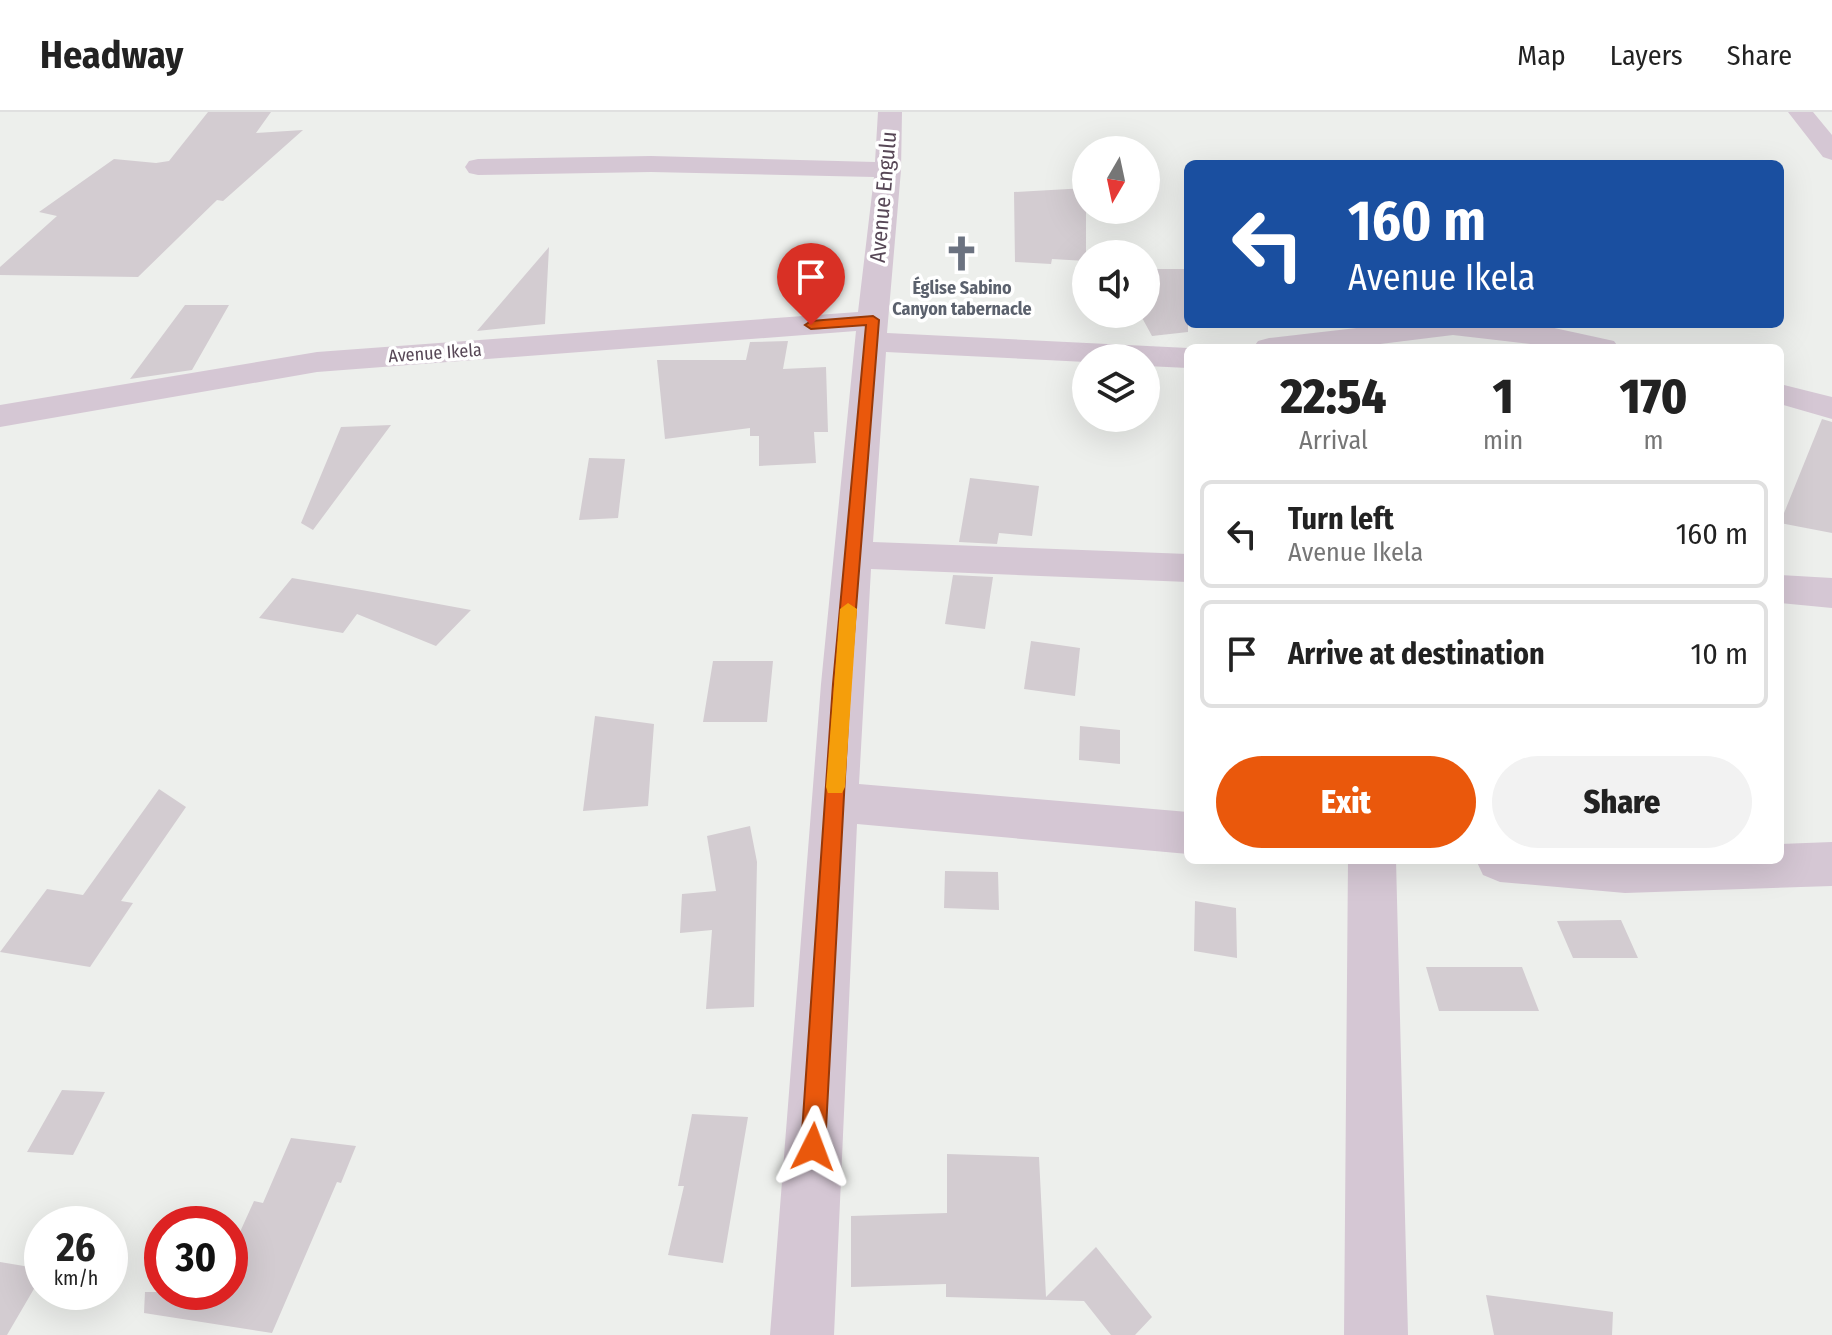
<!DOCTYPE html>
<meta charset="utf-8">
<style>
body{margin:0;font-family:"Fira Sans Condensed",sans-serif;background:#f2f2f2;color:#222;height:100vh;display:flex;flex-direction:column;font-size:30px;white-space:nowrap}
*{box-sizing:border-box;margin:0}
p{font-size:26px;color:#767676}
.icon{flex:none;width:44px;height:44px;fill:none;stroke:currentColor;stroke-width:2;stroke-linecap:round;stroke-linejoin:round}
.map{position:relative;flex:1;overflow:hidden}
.side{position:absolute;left:1184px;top:232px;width:600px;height:520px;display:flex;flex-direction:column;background:#fff;border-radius:12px;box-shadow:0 8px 32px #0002}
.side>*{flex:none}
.hud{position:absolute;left:1184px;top:48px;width:600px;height:168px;border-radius:12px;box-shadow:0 8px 32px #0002;background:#1a4fa0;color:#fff;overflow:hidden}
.needle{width:52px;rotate:189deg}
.controls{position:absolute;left:1072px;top:24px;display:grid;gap:16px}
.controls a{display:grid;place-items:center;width:88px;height:88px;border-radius:50%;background:#fff;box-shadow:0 8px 32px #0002;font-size:40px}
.speed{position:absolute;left:24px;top:1094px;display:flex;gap:16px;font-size:40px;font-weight:700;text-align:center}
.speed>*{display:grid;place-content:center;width:104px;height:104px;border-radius:50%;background:#fff;box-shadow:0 8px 32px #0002;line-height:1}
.speed small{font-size:20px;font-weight:400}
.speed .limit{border:12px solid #d22;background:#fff;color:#111}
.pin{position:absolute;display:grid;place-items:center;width:68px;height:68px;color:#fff;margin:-82px -34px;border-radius:50% 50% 50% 0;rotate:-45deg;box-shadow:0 0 8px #0007}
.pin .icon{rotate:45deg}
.me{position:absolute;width:88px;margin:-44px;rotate:3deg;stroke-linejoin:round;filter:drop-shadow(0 0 6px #0008)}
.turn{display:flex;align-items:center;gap:28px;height:168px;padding:0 32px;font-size:36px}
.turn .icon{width:104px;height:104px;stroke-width:2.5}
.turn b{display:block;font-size:56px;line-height:68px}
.eta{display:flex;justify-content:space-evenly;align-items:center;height:136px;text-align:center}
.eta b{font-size:48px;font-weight:800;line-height:56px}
.button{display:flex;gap:16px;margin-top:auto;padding:16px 32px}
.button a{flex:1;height:92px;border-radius:48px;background:#ea580c;color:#fff;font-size:32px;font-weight:800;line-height:92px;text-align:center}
.button a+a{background:#f2f2f2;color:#222}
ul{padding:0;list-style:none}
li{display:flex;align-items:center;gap:24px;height:108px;margin:0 16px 12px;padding:0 16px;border:4px solid #e0e0e0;border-radius:12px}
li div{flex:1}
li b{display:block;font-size:30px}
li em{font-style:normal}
header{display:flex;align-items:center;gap:48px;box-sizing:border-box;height:112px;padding:0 40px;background:#fff;border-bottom:2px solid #e0e0e0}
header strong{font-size:38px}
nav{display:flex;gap:44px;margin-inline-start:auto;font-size:28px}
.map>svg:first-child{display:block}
.building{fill:#d3ccd1}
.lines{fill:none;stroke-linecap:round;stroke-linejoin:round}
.minor{fill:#d5c7d4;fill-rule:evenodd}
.route{fill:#ea580c;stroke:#983908;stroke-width:2}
.slow{fill:#f59e0b}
.labels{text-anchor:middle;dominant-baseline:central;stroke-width:7;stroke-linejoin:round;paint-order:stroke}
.far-worship-label{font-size:18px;font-weight:bold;fill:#5b616d;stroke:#fff}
.far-street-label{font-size:18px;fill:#574756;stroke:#fff}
.street-label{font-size:22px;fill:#574756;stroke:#fff}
</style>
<header>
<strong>Headway</strong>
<nav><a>Map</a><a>Layers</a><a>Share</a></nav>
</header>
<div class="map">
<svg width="1832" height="1223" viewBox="0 0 1832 1223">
<rect width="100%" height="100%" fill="#edefec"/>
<!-- building -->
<path class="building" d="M208,0H271L256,21L303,18L223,89L217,88L138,165L0,163V155L57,104L39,100L114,47L156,51L169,49Z
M1086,76V149L1052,147L1051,152L1015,150L1014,80Z
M549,135L545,212L477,219Z
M1146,157H1188V220L1152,224L1140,202H1146Z
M185,193H229L192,258L130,267Z
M788,229L783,257L826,255L828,320H814L816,351L759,354V324H750V316L665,327L657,248H746L750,230Z
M1822,307L1832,310V421L1780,411Z
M391,313L313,418L301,411L341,315Z
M589,346L625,347L618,406L579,408Z
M970,366L1039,374L1032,424L999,421L997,432L959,430Z
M953,463L993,465L985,517L945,512Z
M292,466L373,480L471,498L436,534L357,502L343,521L259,506Z
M1031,529L1080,536L1075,584L1024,577Z
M713,549H773L767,610H703Z
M595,604L654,612L648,694L583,699Z
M1080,614L1120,618V652L1079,648Z
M159,677L186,695L121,789L133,791L90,855L0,840L47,777L83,783Z
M750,714L757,750L754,895L706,897L712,818L680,821L682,782L716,779L707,724Z
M945,759L998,760L999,798L944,796Z
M1195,789L1236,796L1237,846L1194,839Z
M1621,808L1638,846H1573L1557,809Z
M1426,855H1522L1539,899H1439Z
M62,978L105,980L73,1043L27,1040Z
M692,1002L748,1005L723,1151L668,1143L684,1074H678Z
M291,1026L356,1034L341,1071L337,1070L272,1221L144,1201L145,1180H230V1142L254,1089L263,1091Z
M947,1042L1039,1045L1046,1185L1096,1135L1152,1205L1135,1223H1111L1084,1189L946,1185V1172L851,1175V1104L947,1101Z
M0,1150L42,1157V1163L7,1223H0Z
M1486,1183L1613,1200L1612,1223H1494Z"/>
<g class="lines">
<!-- minor -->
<path class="minor" d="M878,0H902L901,58L887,221L1188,236V256L1146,254V246H1086V250L886,240L873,430L1188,442V470L871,457L859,672L1188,700V742L857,712L834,1223H770L821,572L856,219L317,260L0,315V293L317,240L858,200L874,65L651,60L478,63L469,61L465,55L469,49L478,47L651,44L875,50Z
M1788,0H1813L1832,23V48L1823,45Z
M1391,212H1536L1614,229L1619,236H1566L1453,223L1348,236H1253L1258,229L1269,226Z
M1780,272L1832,285V307L1780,292Z
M1780,463L1832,466V496L1780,491Z
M1832,730V774L1625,781L1500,770L1483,763L1476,748H1780V732Z
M1348,748H1396L1408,1223H1344Z"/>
</g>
<!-- route -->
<path class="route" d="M873,204L879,208L850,572L825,1035L822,1043L813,1047L805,1043L801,1035L833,572L866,213L811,217L805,213L811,209Z"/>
<!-- slow -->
<path class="slow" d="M848,491L857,497L845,675L842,681H828L826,675L840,497Z"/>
<!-- icons -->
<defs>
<symbol id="church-bare" viewBox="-9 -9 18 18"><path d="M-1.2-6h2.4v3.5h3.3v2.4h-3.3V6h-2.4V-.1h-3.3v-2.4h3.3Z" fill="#6b7280" stroke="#fff" stroke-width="2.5" paint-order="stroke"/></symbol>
</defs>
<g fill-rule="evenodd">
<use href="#church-bare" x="936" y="116" width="51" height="51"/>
</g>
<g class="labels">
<!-- far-worship labels -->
<g class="far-worship-label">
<text x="962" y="176">Église Sabino<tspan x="962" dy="21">Canyon tabernacle</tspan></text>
</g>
<!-- far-street labels -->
<g class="far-street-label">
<text transform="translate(435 241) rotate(-4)">Avenue Ikela</text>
</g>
<!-- street labels -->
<g class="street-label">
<text transform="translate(883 85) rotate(-85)">Avenue Engulu</text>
</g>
</g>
</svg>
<div class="controls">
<a><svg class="needle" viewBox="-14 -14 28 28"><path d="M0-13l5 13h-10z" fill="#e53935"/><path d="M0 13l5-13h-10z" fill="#767676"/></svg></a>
<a><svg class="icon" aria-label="sound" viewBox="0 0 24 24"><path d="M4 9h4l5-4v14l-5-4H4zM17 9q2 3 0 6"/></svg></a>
<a><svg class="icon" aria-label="layers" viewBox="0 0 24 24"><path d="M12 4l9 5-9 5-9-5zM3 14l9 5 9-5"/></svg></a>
</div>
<div class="speed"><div>26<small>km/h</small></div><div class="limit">30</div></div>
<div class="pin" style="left:811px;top:213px;background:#d93025"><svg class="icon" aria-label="arrive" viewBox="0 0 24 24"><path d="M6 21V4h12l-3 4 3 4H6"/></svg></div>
<svg class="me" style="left:813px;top:1035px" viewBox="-20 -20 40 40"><path d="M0-17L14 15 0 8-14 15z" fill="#ea580c" stroke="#fff" stroke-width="4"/></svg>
<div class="hud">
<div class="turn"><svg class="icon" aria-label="left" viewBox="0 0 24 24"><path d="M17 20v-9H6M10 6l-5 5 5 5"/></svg><div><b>160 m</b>Avenue Ikela</div></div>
</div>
<section class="side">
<div class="eta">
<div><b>22:54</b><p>Arrival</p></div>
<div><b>1</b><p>min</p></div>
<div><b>170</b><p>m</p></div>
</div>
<ul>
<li><svg class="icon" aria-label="left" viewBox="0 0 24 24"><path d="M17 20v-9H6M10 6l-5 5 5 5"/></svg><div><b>Turn left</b><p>Avenue Ikela</p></div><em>160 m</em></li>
<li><svg class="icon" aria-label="arrive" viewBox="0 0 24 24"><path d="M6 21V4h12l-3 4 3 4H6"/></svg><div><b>Arrive at destination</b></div><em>10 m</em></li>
</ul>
<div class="button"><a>Exit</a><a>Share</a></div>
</section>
</div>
